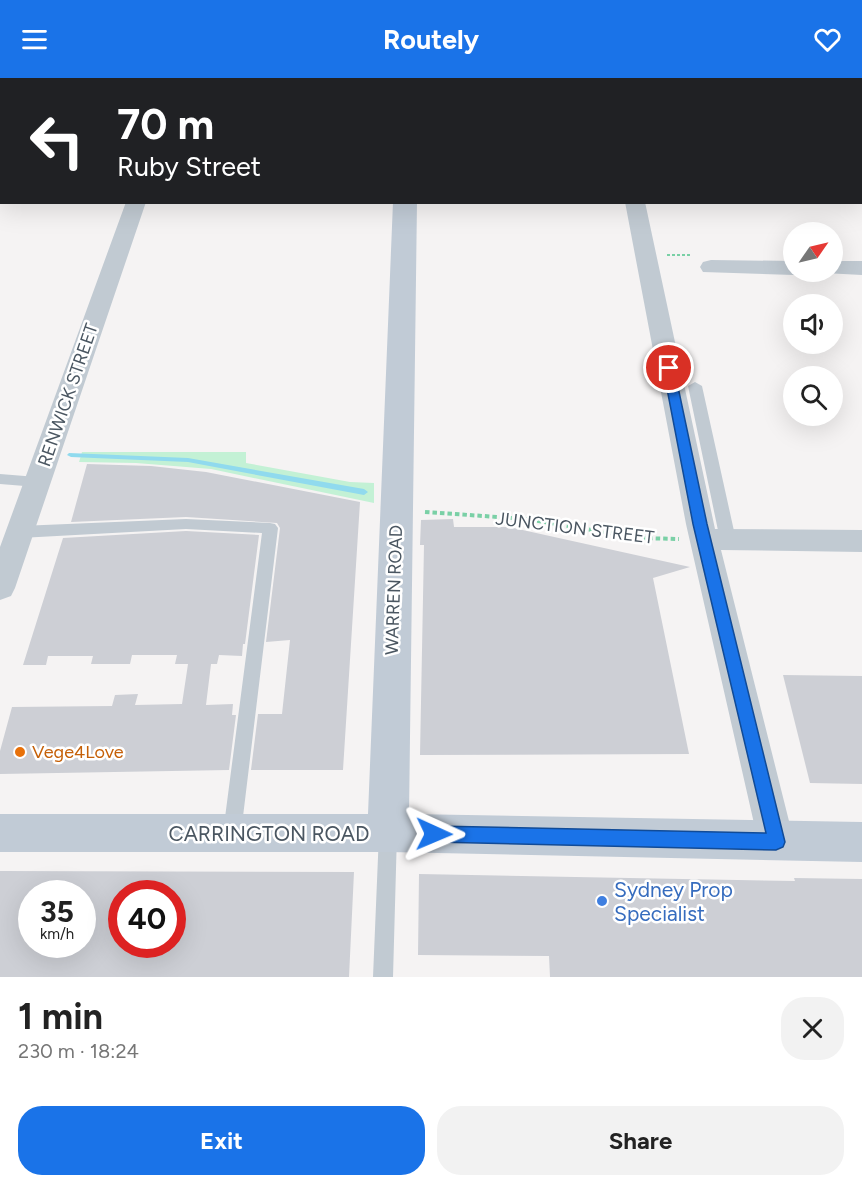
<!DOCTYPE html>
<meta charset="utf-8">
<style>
body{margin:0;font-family:Figtree,sans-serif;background:#f2f2f2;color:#222;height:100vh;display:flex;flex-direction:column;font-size:22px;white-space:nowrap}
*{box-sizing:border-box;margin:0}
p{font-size:20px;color:#767676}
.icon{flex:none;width:33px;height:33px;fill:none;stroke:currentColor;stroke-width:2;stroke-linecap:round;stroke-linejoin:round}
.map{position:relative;height:899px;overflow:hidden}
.sheet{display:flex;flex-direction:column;background:#fff;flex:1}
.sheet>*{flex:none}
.top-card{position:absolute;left:0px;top:0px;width:862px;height:126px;box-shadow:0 6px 24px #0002;background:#202124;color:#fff;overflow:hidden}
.needle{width:39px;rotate:56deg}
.tools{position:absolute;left:783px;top:144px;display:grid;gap:12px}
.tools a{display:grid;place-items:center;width:60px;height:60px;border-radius:50%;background:#fff;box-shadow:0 6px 24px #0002;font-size:30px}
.speed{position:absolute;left:18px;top:802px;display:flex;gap:12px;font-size:30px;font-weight:700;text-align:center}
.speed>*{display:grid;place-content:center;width:78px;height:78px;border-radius:50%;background:#fff;box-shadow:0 6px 24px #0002;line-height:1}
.speed small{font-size:15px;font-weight:400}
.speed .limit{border:9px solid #d22;background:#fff;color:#111}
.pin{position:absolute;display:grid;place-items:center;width:51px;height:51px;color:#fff;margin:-26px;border:3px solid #fff;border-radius:50%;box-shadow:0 2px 6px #0007}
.me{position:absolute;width:66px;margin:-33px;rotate:91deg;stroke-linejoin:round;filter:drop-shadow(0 0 4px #0008)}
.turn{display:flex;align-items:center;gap:21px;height:126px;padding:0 18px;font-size:27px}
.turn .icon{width:78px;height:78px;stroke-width:2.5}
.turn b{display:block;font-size:42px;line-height:51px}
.round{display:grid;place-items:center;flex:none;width:63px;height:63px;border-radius:24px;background:#f2f2f2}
.headline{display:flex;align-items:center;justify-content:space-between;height:102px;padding:0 18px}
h1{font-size:36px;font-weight:700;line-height:45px}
.action{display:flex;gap:12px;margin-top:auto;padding:12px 18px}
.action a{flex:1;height:69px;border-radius:24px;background:#1a73e8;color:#fff;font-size:24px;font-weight:700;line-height:69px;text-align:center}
.action a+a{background:#f2f2f2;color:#222}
header{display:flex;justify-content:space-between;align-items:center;height:78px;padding:0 18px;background:#1a73e8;color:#fff;font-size:27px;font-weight:700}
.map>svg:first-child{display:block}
.green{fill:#c3f1d5}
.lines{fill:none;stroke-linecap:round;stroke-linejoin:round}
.stream{fill:#90daee;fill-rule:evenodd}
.building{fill:#cdcfd5;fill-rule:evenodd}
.path-far1{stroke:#7ad0a6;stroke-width:2;stroke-dasharray:3 2;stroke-linecap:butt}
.path{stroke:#7ad0a6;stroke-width:4;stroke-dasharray:4.5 3;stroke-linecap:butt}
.lane{fill:#c1cad2;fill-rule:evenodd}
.street{fill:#c1cad2;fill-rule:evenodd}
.secondary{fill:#c1cbd6;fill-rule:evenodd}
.route{fill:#1a73e8;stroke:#114b97;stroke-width:1.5}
.food-dot{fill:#e8710a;stroke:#fff;stroke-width:2}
.shop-dot{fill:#3f7fe0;stroke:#fff;stroke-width:2}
.labels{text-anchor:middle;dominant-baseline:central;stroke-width:5;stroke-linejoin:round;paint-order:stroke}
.street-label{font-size:18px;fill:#4a5661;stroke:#fff}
.food-label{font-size:18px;fill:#c56008;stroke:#fff;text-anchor:start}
.near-street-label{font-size:21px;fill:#4a5661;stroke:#fff}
.near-shop-label{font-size:21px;fill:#366cbe;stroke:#fff;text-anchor:start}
</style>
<header><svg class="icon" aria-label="menu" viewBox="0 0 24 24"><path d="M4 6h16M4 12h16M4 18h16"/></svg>Routely<svg class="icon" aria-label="heart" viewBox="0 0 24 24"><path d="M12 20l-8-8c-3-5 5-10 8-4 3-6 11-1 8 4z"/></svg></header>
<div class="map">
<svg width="862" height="899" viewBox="0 0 862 899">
<rect width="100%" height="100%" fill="#f5f3f3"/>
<!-- green -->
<path class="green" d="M82,374H246V385L350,404L374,405V425L211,391L136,385L79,384Z"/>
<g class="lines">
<!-- stream -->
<path class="stream" d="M69,375L188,380L364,411L368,414L364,417L188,384L71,379L67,377Z"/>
</g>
<!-- building -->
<path class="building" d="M87,386L151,388L206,394L360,424L343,692H251L258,636H282L290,562L266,564L280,450L277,445L186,439L71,444Z
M453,441L454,449H509L690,489L653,500L689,676L420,677L424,467H420L421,442Z
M186,453L259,457L245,566H243L242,578L219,577L217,586H211L206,627L233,626L232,637H236L229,692L0,696V673L12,629L112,628L115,617L138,616L135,627L182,626L188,586H175L177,577H132L130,586H91L93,578H48L46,587H23L63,460Z
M783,597L862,598V706L810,705Z
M0,793L354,794L349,899H0ZM32,816H82V867H32ZM122,816H172V867H122Z
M419,796L795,803L794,800L862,801V899H550L549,878L418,877Z"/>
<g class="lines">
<!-- path-far1 -->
<path class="path-far1" d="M667,177H692"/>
<!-- path -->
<path class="path" d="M425,434L527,441L640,460L679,461"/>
<!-- lane -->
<path class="lane" d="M618,0H628V2H618Z
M0,98H2V104H0Z
M695,304L702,308L736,462L733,466H723L720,462L688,308Z
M0,396L37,399L44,404L37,409L0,406Z
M186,441L270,445L275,446L278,450L241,755L239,761L232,764L225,761L223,755L262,455L186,451L20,460L15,458L12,454L15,450L20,448Z
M388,746L395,749L397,755L393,899H373L379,755L381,749Z"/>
<!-- street -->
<path class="street" d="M171,0H189L171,2Z
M745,0H763V2H745Z
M0,27H2V37H0Z
M861,64H862V76H861Z
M126,124H146L15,510L11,518L0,522V469Z
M625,124H645L715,451L862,452V474L721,472L794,763L789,775L776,780L763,775L758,763L686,446Z
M711,182L794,183V194H803L794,197L703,194L700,189L703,184Z
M832,183H862V197L824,195L832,194Z"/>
<!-- secondary -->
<path class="secondary" d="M399,0H419V2H399Z
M393,124H417L409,736L862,744V784L388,774H0V736H368Z"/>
</g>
<!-- route -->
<path class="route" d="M669,286L674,290L707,446L785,764L783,769L776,772L434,764L427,762L425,756L427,750L434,748L766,755L693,446L663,290Z"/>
<!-- markers -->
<circle class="food-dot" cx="20" cy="674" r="6"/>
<circle class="shop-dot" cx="602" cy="823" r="6"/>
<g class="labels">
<!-- street labels -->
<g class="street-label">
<text transform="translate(68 317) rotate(-71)">RENWICK STREET</text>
<text transform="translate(575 450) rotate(7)">JUNCTION STREET</text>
<text transform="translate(394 512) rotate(-88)">WARREN ROAD</text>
</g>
<!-- food labels -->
<g class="food-label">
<text x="32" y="674">Vege4Love</text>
</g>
<!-- near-street labels -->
<g class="near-street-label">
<text x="269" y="755">CARRINGTON ROAD</text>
</g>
<!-- near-shop labels -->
<g class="near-shop-label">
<text x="614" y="811">Sydney Prop<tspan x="614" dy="24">Specialist</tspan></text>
</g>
</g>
</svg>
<div class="tools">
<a><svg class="needle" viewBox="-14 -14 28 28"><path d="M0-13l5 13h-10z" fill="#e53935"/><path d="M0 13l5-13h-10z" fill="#767676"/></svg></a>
<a><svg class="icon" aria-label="sound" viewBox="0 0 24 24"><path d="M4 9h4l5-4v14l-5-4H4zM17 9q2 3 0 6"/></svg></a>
<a><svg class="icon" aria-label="search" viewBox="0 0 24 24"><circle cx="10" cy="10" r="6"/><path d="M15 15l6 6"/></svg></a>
</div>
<div class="speed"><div>35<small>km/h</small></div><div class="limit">40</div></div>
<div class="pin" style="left:669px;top:290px;background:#d93025"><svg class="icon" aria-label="arrive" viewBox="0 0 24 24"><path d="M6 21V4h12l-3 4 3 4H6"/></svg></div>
<svg class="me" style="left:434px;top:756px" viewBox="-20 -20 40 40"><path d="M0-17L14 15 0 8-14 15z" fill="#1a73e8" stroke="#fff" stroke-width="4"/></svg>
<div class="top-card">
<div class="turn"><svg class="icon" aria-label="left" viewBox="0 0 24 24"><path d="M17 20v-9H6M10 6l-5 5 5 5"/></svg><div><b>70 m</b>Ruby Street</div></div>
</div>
</div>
<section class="sheet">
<div class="headline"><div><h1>1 min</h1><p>230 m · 18:24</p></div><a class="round"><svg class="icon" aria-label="close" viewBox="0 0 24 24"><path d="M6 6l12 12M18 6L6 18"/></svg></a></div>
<div class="action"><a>Exit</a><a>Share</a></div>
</section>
